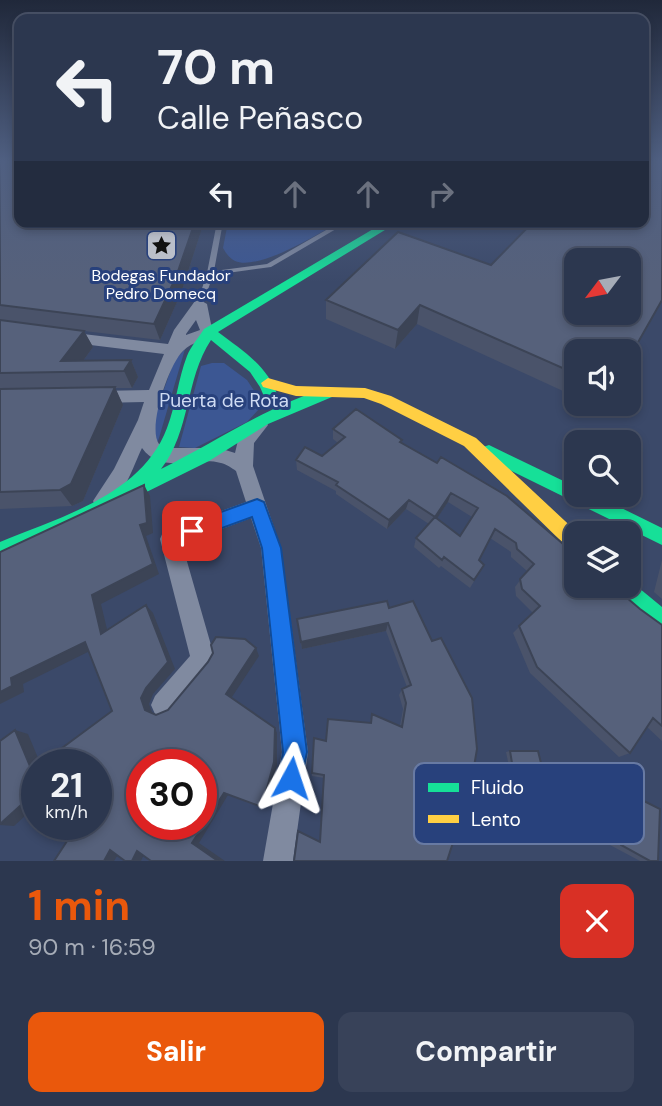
<!DOCTYPE html>
<html lang="es">
<meta charset="utf-8">
<style>
body{margin:0;font-family:"DM Sans",sans-serif;background:#384259;color:#f1f3f6;height:100vh;display:flex;flex-direction:column;font-size:26px;white-space:nowrap}
*{box-sizing:border-box;margin:0}
p{font-size:23px;color:#a6acb7}
.icon{flex:none;width:38px;height:38px;fill:none;stroke:currentColor;stroke-width:2;stroke-linecap:round;stroke-linejoin:round}
.map{position:relative;height:861px;overflow:hidden}
.sheet{display:flex;flex-direction:column;background:#2c374f;flex:1}
.sheet>*{flex:none}
.guide{position:absolute;left:14px;top:14px;width:635px;height:214px;border-radius:14px;box-shadow:0 4px 10px #0003,0 0 0 2px #485166;background:#2c374f;color:#f1f3f6;overflow:hidden}
.needle{width:46px;rotate:238deg}
.fabs{position:absolute;left:564px;top:248px;display:grid;gap:14px}
.fabs a{display:grid;place-items:center;width:77px;height:77px;border-radius:14px;background:#2c374f;box-shadow:0 4px 10px #0003,0 0 0 2px #485166;font-size:35px}
.speed{position:absolute;left:21px;top:749px;display:flex;gap:14px;font-size:35px;font-weight:700;text-align:center}
.speed>*{display:grid;place-content:center;width:91px;height:91px;border-radius:50%;background:#2c374f;box-shadow:0 4px 10px #0003,0 0 0 2px #485166;line-height:1}
.speed small{font-size:18px;font-weight:400}
.speed .limit{border:10px solid #d22;background:#fff;color:#111}
.pin{position:absolute;display:grid;place-items:center;width:60px;height:60px;color:#fff;margin:-30px;border-radius:14px;box-shadow:0 4px 10px #0006}
.me{position:absolute;width:77px;margin:-38px;rotate:5deg;stroke-linejoin:round;filter:drop-shadow(0 0 5px #0008)}
.turn{display:flex;align-items:center;gap:24px;height:147px;padding:0 28px;font-size:32px}
.turn .icon{width:91px;height:91px;stroke-width:2.5}
.turn b{display:block;font-size:49px;line-height:60px}
.lanes{display:flex;align-items:center;height:66px;padding:0 28px;background:#0003;justify-content:center;gap:35px;direction:ltr}
.lanes .off{opacity:.35}
.round{display:grid;place-items:center;flex:none;width:74px;height:74px;border-radius:14px;background:#384259}
.overview{display:flex;align-items:center;justify-content:space-between;height:119px;padding:0 28px}
h1{font-size:42px;font-weight:700;line-height:52px;color:#ea580c}
.cta{display:flex;gap:14px;margin-top:auto;padding:14px 28px}
.cta a{flex:1;height:80px;border-radius:14px;background:#ea580c;color:#fff;font-size:28px;font-weight:700;line-height:80px;text-align:center}
.cta a+a{background:#384259;color:#f1f3f6}
.map>svg:first-child{display:block}
.green{fill:#3c5793}
.lines{fill:none;stroke-linecap:round;stroke-linejoin:round}
.lane{fill:#808aa0;fill-rule:evenodd}
.street{fill:#808aa0;fill-rule:evenodd}
.fast{fill:#16e098;fill-rule:evenodd}
.slow{fill:#ffcf43;fill-rule:evenodd}
.wall{fill:#4a536a;fill-rule:evenodd}
.shaded-wall{fill:#3c4456}
.building{fill:#56617b;stroke:#3c4456;stroke-width:2;fill-rule:evenodd}
.route{fill:#1a73e8;stroke:#114b97;stroke-width:2}
.labels{text-anchor:middle;dominant-baseline:central;stroke-width:6;stroke-linejoin:round;paint-order:stroke}
.far-poi-label{font-size:16px;fill:#fff;stroke:#28417c}
.park-label{font-size:19px;fill:#cfdbf3;stroke:#28417c}
.key{fill:#28417c;stroke:#687aa3;stroke-width:2}
.key-label{font-size:19px;fill:#fff}
</style>
<div class="map">
<svg width="662" height="861" viewBox="0 0 662 861">
<rect width="100%" height="100%" fill="#3b4969"/>
<!-- green -->
<path class="green" d="M228,222H339C317,235 258,271 235,261C229,258 226,253 223,248Z
M185,349L159,438L157,443L151,426L174,361Z
M212,363H224L247,380L259,398V409L247,422L195,448L179,447L201,366Z"/>
<g class="lines">
<!-- lane -->
<path class="lane" d="M217,222H223L214,271L267,264L340,222H348L271,267L213,275L203,304L200,306L197,304L207,273Z"/>
<!-- street -->
<path class="street" d="M200,300L207,304L211,324L216,332C208,341 192,341 183,351C169,364 147,428 159,444L167,448H219L235,453L239,436L253,420H265L268,425L254,443L253,466L281,548L308,752L293,861H263L282,752L261,548L251,518L182,544L215,659L211,667L173,714L164,718L155,714L151,705L155,696L190,656L160,539L163,532L246,502L236,471C232,468 226,464 221,463C195,456 161,475 142,448C134,464 118,515 96,507L93,501L114,469L138,420L144,402L98,403L90,397L98,391L149,390L164,354L66,342L59,337L66,332L168,344L174,330L195,301ZM196,320L200,330L186,335V334Z"/>
<!-- fast -->
<path class="fast" d="M385,222H398L218,332C243,351 268,366 278,397L276,401H266L260,387L250,372L211,340C185,379 191,431 161,469C216,442 267,406 327,388L334,393L332,397L268,424L209,461L80,525L0,560V542C60,517 142,495 167,428C176,405 178,379 187,356C191,346 199,337 204,329Z
M489,445L576,487V495H595L662,528V545L483,457L481,452L483,447Z
M628,579L662,607V630L655,627L616,593L613,586H628Z"/>
<!-- slow -->
<path class="slow" d="M268,378L296,386L365,388L391,396L476,438L579,534H576V551L569,549L464,446L381,404L364,398L296,396L263,387L261,383Z"/>
</g>
<!-- wall -->
<path class="wall" d="M0,161L19,222H204L181,293L160,340L84,331L93,347L83,361L131,360L138,377L132,388H115L123,405L83,501L72,506L0,509Z
M491,265L576,352V397L417,324L395,349L326,319V300Z
M592,404H602L600,408Z
M333,429L402,440V443L662,625V741L647,727L630,753L619,757L530,673L513,633L533,613L516,596L515,587L527,571L511,557V552L490,538L479,560V573L470,588L441,566L439,568L414,547L416,538L429,524L406,509L387,529L336,494V491L297,470L296,460L322,456L338,443L333,439ZM448,502L472,517L460,536L437,518Z
M662,560V599L654,592Z
M389,608L432,641L472,698L320,841L324,778L312,776V773L326,741L370,722L372,714L400,726L403,709L399,695L402,689L407,687L386,631L302,649L297,619Z
M510,751L544,775L540,777L511,776L506,752Z
M626,792L658,861H640L610,845L615,794Z"/>
<!-- shaded-wall -->
<path class="shaded-wall" d="M195,222H204L181,293L160,340L154,324Z
M420,305L417,324L395,349L398,330Z
M84,331L93,347L75,372L61,361Z
M131,360L138,377L132,388L124,371Z
M115,387L123,405L83,501L72,506L60,490Z
M144,485L150,496L153,533L146,536L159,574L101,604L110,642L101,634L92,595L140,525Z
M451,493L448,502L432,526L435,517Z
M409,500L406,509L387,529L389,520Z
M146,605L153,613L175,669L153,694L149,704L153,715L145,710L141,698Z
M388,623L386,631L302,649L301,642Z
M85,642L94,649L23,684L24,692L0,704V692L11,678Z
M256,648L259,656L230,700L226,694Z
M275,728L277,733V765L265,808L262,807Z
M15,730L28,734L41,765H37V772L32,771Z
M224,793L228,795L199,843L225,861H218L192,843Z
M30,797L37,798V805L14,826L0,825Z
M110,850H121L114,861H104Z
M146,850L141,861H132L137,851Z"/>
<!-- building -->
<path class="building" d="M0,161H19V222H195L176,277L154,324L0,305Z
M644,161H662V300L628,360V352H576V374L420,305L398,330L326,300L398,232L491,265L533,222H644ZM576,261H628V313H576Z
M0,320L84,331L61,361L131,360L124,371L0,373Z
M115,387L71,484L60,490L0,492V389Z
M356,409L402,440L400,442L437,463L441,457L507,496L576,555V586H613L640,609L662,625V726L653,718L630,753L537,667L519,626L540,606L522,589L520,579L534,564L517,549L516,543L495,529L479,560L484,565L474,580L444,557L442,560L416,538L435,517L409,500L389,520L336,485L338,482L296,460L305,447L322,456L345,437L333,429ZM451,493L478,508L460,536L435,517Z
M144,485L147,523L140,525L153,564L92,595L101,634L146,605L168,662L146,688L141,698L145,710L156,715L168,710L208,662L213,653L211,645L216,637L245,639L256,648L226,694L275,728L274,762L262,807L224,793L192,843L218,861H151L137,851L132,861H125L110,850L104,861H54L71,835L59,824H96V765H39L112,711L85,642L11,678L12,686L0,692V552ZM142,765H201V824H142Z
M387,601L389,608L413,601L432,641L441,638L472,698L477,749L470,790L447,861H294L298,831L320,842L324,775L312,773L314,738L326,741L328,719L371,723L372,714L402,727L406,703L402,689L411,685L388,623L301,642L297,619Z
M15,730L32,771L37,767V804L30,797L0,824V741Z
M510,751H538L544,775H514Z
M626,792L660,809L658,861H650L621,845Z"/>
<!-- sky -->
<linearGradient id="sky" x2="0" y2="1"><stop stop-color="#20283a"/><stop offset="0.57" stop-color="#4f5f81"/><stop offset="1" stop-color="#4f5f81" stop-opacity="0"/></linearGradient>
<rect width="662" height="282" fill="url(#sky)"/>
<!-- route -->
<path class="route" d="M257,499L264,502L281,548L307,752L300,787L291,791L282,787L279,778L283,752L262,548L252,517L192,539L185,537L183,531L185,525Z"/>
<!-- icons -->
<defs>
<symbol id="sight-square" viewBox="-11 -11 22 22"><rect x="-9" y="-9" width="18" height="18" rx="4" fill="#babfca" stroke="#28417c"/><path d="M0-6L1.8-2.2L6-1.7L2.9 1.2L3.7 5.4L0 3.3L-3.7 5.4L-2.9 1.2L-6-1.7L-1.8-2.2Z" fill="#111"/></symbol>
</defs>
<g fill-rule="evenodd">
<use href="#sight-square" x="144" y="228" width="35" height="35"/>
</g>
<g class="labels">
<!-- far-poi labels -->
<g class="far-poi-label">
<text x="161" y="275">Bodegas Fundador<tspan x="161" dy="18">Pedro Domecq</tspan></text>
</g>
<!-- park labels -->
<g class="park-label">
<text x="224" y="400">Puerta de Rota</text>
</g>
</g>
<!-- legend -->
<rect x="414" y="763" width="230" height="81" rx="10" class="key"/>
<rect x="428" y="783" width="31" height="9" fill="#16e098"/>
<rect x="428" y="815" width="31" height="8" fill="#ffcf43"/>
<g class="key-label">
<text x="471" y="794">Fluido</text>
<text x="471" y="826">Lento</text>
</g>
</svg>
<div class="fabs">
<a><svg class="needle" viewBox="-14 -14 28 28"><path d="M0-13l5 13h-10z" fill="#e53935"/><path d="M0 13l5-13h-10z" fill="#a6acb7"/></svg></a>
<a><svg class="icon" aria-label="sound" viewBox="0 0 24 24"><path d="M4 9h4l5-4v14l-5-4H4zM17 9q2 3 0 6"/></svg></a>
<a><svg class="icon" aria-label="search" viewBox="0 0 24 24"><circle cx="10" cy="10" r="6"/><path d="M15 15l6 6"/></svg></a>
<a><svg class="icon" aria-label="layers" viewBox="0 0 24 24"><path d="M12 4l9 5-9 5-9-5zM3 14l9 5 9-5"/></svg></a>
</div>
<div class="speed"><div>21<small>km/h</small></div><div class="limit">30</div></div>
<div class="pin" style="left:192px;top:531px;background:#d93025"><svg class="icon" aria-label="arrive" viewBox="0 0 24 24"><path d="M6 21V4h12l-3 4 3 4H6"/></svg></div>
<svg class="me" style="left:291px;top:778px" viewBox="-20 -20 40 40"><path d="M0-17L14 15 0 8-14 15z" fill="#1a73e8" stroke="#fff" stroke-width="4"/></svg>
<div class="guide">
<div class="turn"><svg class="icon" aria-label="left" viewBox="0 0 24 24"><path d="M17 20v-9H6M10 6l-5 5 5 5"/></svg><div><b>70 m</b>Calle Peñasco</div></div>
<div class="lanes"><svg class="icon" aria-label="left" viewBox="0 0 24 24"><path d="M17 20v-9H6M10 6l-5 5 5 5"/></svg><svg class="icon off" aria-label="ahead" viewBox="0 0 24 24"><path d="M12 20V5M6 11l6-6 6 6"/></svg><svg class="icon off" aria-label="ahead" viewBox="0 0 24 24"><path d="M12 20V5M6 11l6-6 6 6"/></svg><svg class="icon off" aria-label="right" viewBox="0 0 24 24"><path d="M7 20v-9h11M14 6l5 5-5 5"/></svg></div>
</div>
</div>
<section class="sheet">
<div class="overview"><div><h1>1 min</h1><p>90 m · 16:59</p></div><a class="round" style="background:#d93025;color:#fff"><svg class="icon" aria-label="close" viewBox="0 0 24 24"><path d="M6 6l12 12M18 6L6 18"/></svg></a></div>
<div class="cta"><a>Salir</a><a>Compartir</a></div>
</section>
